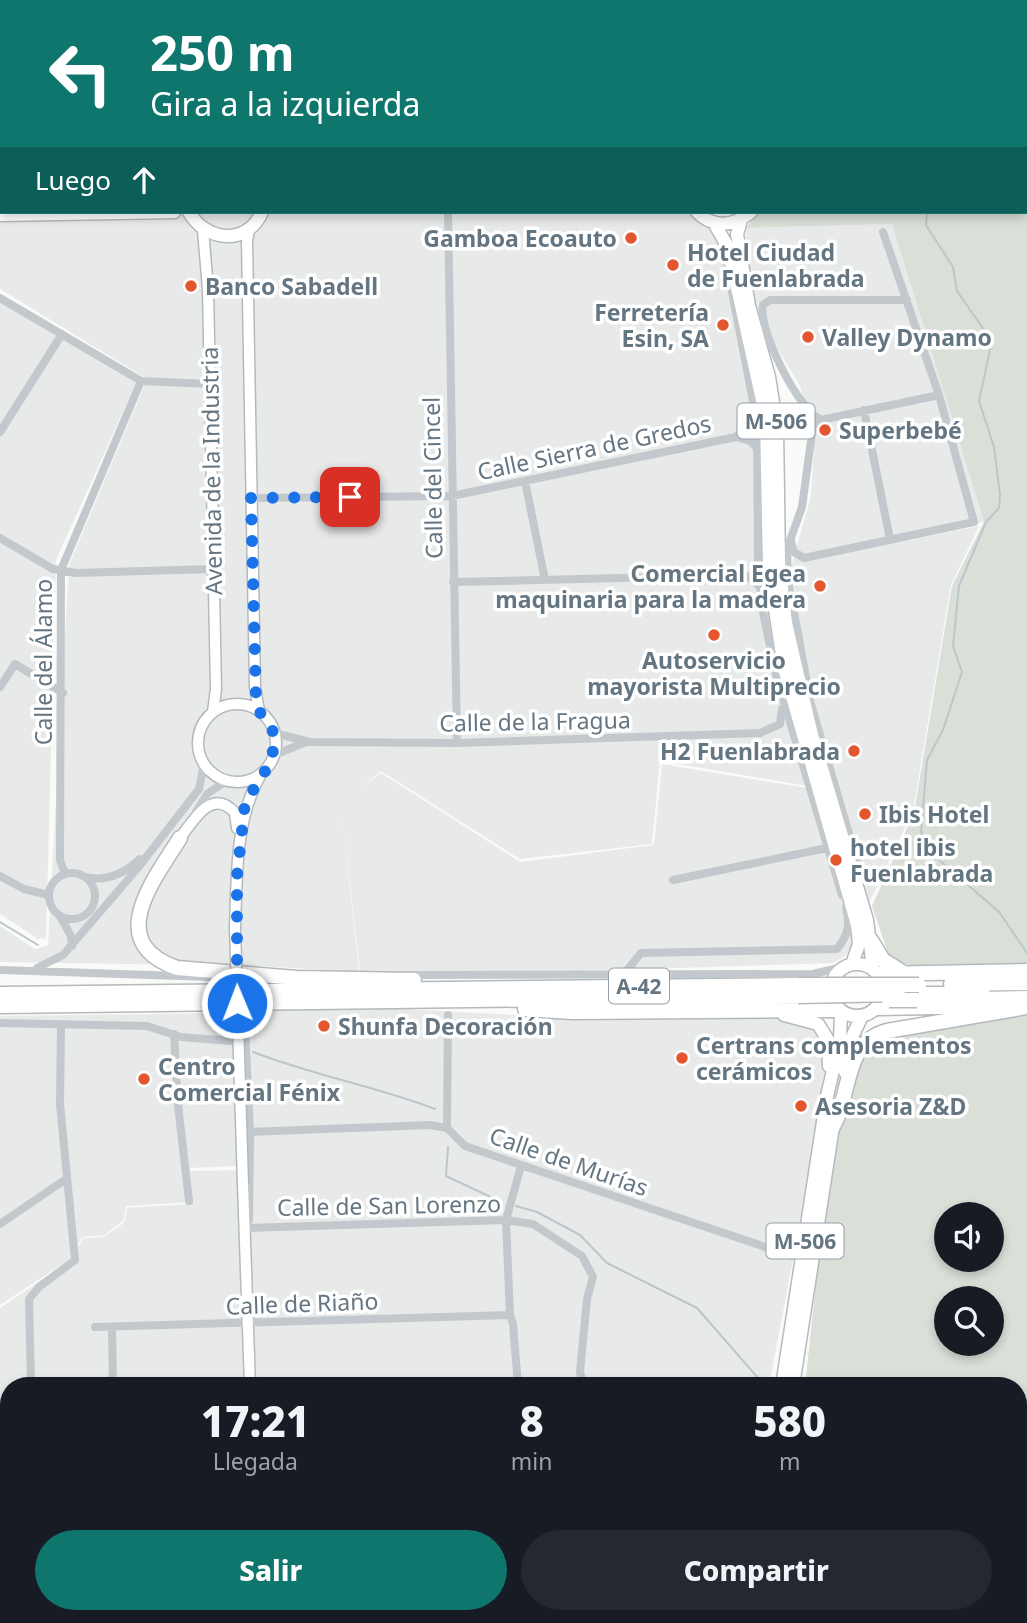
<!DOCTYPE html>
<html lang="es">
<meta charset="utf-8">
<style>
body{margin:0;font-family:"Noto Sans",sans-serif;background:#242831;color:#f1f3f6;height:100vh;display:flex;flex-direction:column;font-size:26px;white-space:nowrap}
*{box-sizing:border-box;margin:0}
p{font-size:23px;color:#9ea1a6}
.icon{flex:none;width:38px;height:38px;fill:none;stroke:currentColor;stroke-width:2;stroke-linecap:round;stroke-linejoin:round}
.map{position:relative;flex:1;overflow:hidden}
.side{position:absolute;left:0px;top:1377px;width:1027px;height:247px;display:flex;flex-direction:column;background:#171b24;border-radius:28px 28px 0 0;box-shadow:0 4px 10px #0003}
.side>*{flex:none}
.banner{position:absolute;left:0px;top:0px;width:1027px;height:214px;box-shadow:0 4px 10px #0003;background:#0f766e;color:#fff;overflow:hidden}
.tools{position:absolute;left:934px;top:1202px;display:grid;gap:14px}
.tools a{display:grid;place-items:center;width:70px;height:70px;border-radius:50%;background:#171b24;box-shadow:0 4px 10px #0003;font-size:35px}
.pin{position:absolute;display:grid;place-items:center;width:60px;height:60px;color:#fff;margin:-30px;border-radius:14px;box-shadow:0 4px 10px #0006}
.me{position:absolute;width:77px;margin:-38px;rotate:359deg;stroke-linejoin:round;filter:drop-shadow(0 0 5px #0008)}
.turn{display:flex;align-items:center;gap:24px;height:147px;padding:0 35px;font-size:32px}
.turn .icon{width:91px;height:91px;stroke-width:2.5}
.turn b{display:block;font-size:49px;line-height:60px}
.then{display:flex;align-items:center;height:66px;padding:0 35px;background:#0003;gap:14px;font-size:26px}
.eta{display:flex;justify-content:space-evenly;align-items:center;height:119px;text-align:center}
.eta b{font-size:42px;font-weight:800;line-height:49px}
.button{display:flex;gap:14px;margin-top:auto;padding:14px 35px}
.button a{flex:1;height:80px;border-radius:42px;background:#0f766e;color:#fff;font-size:28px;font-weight:800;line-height:80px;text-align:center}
.button a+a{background:#242831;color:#f1f3f6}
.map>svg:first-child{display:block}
.built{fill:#e8e9e9}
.green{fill:#dadfd7;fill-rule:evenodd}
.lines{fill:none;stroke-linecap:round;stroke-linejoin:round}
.stream{stroke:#bbc7cb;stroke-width:2}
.secondary-casing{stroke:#b3babf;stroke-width:13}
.primary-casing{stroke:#b5babe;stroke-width:15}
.highway-casing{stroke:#b4b9bd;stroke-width:17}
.street{stroke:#c3c8cc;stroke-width:8}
.secondary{stroke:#fff;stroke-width:10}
.primary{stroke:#fff;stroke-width:12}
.highway{stroke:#fff;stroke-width:14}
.secondary-bridge-casing{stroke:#b3babf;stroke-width:13;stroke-linecap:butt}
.highway-bridge-casing{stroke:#b4b9bd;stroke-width:17;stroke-linecap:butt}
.secondary-bridge{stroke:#fff;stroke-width:10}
.highway-bridge{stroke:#fff;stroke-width:14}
.route{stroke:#1a73e8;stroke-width:12;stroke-dasharray:0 21.6}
.poi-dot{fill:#e4572e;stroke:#fff;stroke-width:2.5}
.labels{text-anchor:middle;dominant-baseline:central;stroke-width:7;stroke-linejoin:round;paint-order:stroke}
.shield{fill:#fff;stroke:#939fa8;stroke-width:2}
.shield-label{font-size:21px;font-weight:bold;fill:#657683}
.poi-label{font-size:23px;font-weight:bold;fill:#657683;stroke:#fff;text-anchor:start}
.street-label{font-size:23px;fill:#657683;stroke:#fff}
</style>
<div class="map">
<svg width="1027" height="1623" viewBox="0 0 1027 1623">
<rect width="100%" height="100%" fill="#fafaf8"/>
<!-- built -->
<path class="built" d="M0,0H560L2,2V212H691L715,230L724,251L760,420L813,787L660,761L652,844L520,859L381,771L358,791L381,773L520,862L654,845L662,764L813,789L853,921L851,947L845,956L833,963L384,977L360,972L341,804L359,972L258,966L0,962V926L35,949L48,945L69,565L147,379L0,289Z
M892,224L984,522L891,544L979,526L951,585L913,811L869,903L857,847L816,706L798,618L792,564L811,496L815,431L799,384L761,322L745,258L746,228Z
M0,300L136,383L56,560L46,938L38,939L0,914Z
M370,1007L607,1020L810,1018L833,1049L769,1386H9V1615H726L724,1623H0V1308L71,1260L83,1238L103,1237L124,1223L127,1208L192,1204L190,1182L191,1202L126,1206L123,1221L104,1235L82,1237L70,1259L0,1305V1016L233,1013L237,1166L190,1168V1171L247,1170L242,1012Z"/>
<!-- green -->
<path class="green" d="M740,0H1027V966L909,965L890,959L872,906L914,813L952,586L984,522L892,224L746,228L758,212H1026V2Z
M1027,1013V1623H755L757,1615H1018V1386H805L823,1216L837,1134L864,1051L880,1038ZM947,1214H992V1260H947ZM947,1298H992V1344H947Z"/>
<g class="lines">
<!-- stream -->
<path class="stream" d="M519,0L520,2
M1018,2L1019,0
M927,212L926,225L953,267L957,291L989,337L990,350L979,401L994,447L1000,495L999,508L986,522L959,586L953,646L962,672L943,730L927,760L921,831L925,844L937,858L999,912L1027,953
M0,922L38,945
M253,1052C312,1075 375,1086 435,1109
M448,1147L446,1176L495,1199
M516,1206L537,1212L580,1235L607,1263L697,1308L765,1386
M1018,1430L1027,1436"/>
<defs>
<path id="secondary" d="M249,229L247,242L255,687L259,711
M203,230L208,289L216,689L213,712
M198 743a39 39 0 1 1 78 0a39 39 0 1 1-78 0Z
M180,838C194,820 212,787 235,813L237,828
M235,927C237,877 235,820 260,776
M243,1184L250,1386
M256,1615V1623"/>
<path id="primary" d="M0,189H2
M189,212C206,242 247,246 262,212
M697,212C714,229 734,226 751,212
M0,215L174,212
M741,220L737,234L741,257L749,306L769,377L777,427L779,563L786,623L812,735L867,920L873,969
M714,223L728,247L766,418L769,571L784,668L857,925L859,944L852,964
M831 990a26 26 0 1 1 52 0a26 26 0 1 1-52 0Z
M784,1015L818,1024L828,1040L829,1066
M845,1072L852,1037L862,1016
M782,1386L827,1096L840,1041L841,1012
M793,1386L834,1120
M734,1623L736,1615
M744,1623L746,1615"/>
<path id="highway" d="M719,2L720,0
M180,838C154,880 103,942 177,968L297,978L414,980
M871,940L883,960L902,972
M878,974L1027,971
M951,984L1027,983
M0,994L798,985
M918,994H983
M975,999L1027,998
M0,1006L798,996
M877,1008L988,1006
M525,1009L573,1012L839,1010
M832,1128C852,1095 842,1043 887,1031L1027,1007"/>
</defs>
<!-- secondary casing -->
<use href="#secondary" class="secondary-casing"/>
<!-- primary casing -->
<use href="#primary" class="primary-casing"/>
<!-- highway casing -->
<use href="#highway" class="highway-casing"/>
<!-- street -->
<path class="street" d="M17,0V2
M201,0L202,2
M242,0V2
M448,212L457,743
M722,240L757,422L758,565L763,612L776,675L842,895
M0,298L141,381L209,384
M864,410L890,539
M821,420C799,411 757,328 763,305L770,300H907
M0,432L62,334
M736,437L750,441L758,449
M525,481L545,580
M251,498L452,496L736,437L750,424L755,413
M0,538L53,569L76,573L213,569
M791,541L794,552L804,558L974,522L939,395L883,232
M453,582L746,575L760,587
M0,687L15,664L63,693
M274,733L310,742L457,743L760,733L780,724L782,709
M274,755L304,743
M196,812L207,794L226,781
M860,871L811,704L788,580L787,549L802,507L813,426L821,420L939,395
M49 896a23 23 0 1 1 46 0a23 23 0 1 1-46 0Z
M65,874L60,860L61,570L141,381
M0,876L24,889L49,895
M85,877C106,882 125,873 140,859
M673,880L827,848
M60,916L71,936L72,946
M37,968L63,955L137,869L199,789L204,764
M628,969L641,953L837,949C849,934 850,925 846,907
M0,970L210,977
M410,975L813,974L843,967
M448,1015L447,1128L465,1146L792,1256
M0,1023L147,1026L181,1037L230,1041L245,1030
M245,1030L250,1132L249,1220
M174,1034L178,1105L189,1201
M250,1132L430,1125L447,1128
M0,1224L66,1179
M249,1228L506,1220L533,1224L582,1256L593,1277L587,1299L580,1372L582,1380L593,1386
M95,1327L510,1315
M112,1327L113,1386
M31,1386L29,1299L39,1287L75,1260L60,1104L61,1026
M518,1386L513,1324L510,1315L506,1220L521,1166
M0,1428H9
M0,1524H9
M35,1615V1623
M619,1615L656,1623
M146,1623L373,1618L386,1615"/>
<!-- secondary -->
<use href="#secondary" class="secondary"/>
<!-- primary -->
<use href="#primary" class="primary"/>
<!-- highway -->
<use href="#highway" class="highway"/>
<defs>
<path id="secondary-bridge" d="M235,927L243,1184"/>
<path id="highway-bridge" d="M798,985H919
M798,996L898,994
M889,1000H917"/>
</defs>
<!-- secondary-bridge casing -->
<use href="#secondary-bridge" class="secondary-bridge-casing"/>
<!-- highway-bridge casing -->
<use href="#highway-bridge" class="highway-bridge-casing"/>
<!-- secondary-bridge -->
<use href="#secondary-bridge" class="secondary-bridge"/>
<!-- highway-bridge -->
<use href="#highway-bridge" class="highway-bridge"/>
</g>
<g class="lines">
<!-- route -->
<path class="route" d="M237,1003V876L245,803L269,765L275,744L274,733L259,711L256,699L251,498L350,497"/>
</g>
<!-- markers -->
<g class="poi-dot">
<circle cx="631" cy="238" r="7"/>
<circle cx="673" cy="265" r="7"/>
<circle cx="191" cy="286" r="7"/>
<circle cx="723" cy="325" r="7"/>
<circle cx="808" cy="337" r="7"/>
<circle cx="825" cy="430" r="7"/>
<circle cx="820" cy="586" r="7"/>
<circle cx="714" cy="635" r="7"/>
<circle cx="854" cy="751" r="7"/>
<circle cx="865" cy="814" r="7"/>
<circle cx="836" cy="860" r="7"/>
<circle cx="324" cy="1026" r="7"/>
<circle cx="682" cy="1058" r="7"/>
<circle cx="144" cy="1079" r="7"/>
<circle cx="801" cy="1106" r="7"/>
</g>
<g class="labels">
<!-- shield labels -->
<g class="shield">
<rect x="737.5" y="403.5" width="77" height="35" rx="5"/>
<rect x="609" y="968.5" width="60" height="35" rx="5"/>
<rect x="766.5" y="1223.5" width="77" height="35" rx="5"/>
</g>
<g class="shield-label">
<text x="776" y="421">M-506</text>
<text x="639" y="986">A-42</text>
<text x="805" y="1241">M-506</text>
</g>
<!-- poi labels -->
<g class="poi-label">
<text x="617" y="238" text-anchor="end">Gamboa Ecoauto</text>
<text x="687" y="252">Hotel Ciudad<tspan x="687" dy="26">de Fuenlabrada</tspan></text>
<text x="205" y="286">Banco Sabadell</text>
<text x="709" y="312" text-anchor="end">Ferretería<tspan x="709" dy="26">Esin, SA</tspan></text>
<text x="822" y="337">Valley Dynamo</text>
<text x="839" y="430">Superbebé</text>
<text x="806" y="573" text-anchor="end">Comercial Egea<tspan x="806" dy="26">maquinaria para la madera</tspan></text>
<text x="714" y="660" text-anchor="middle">Autoservicio<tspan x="714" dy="26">mayorista Multiprecio</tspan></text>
<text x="840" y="751" text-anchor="end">H2 Fuenlabrada</text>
<text x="879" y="814">Ibis Hotel</text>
<text x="850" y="847">hotel ibis<tspan x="850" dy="26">Fuenlabrada</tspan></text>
<text x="338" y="1026">Shunfa Decoración</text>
<text x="696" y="1045">Certrans complementos<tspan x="696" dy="26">cerámicos</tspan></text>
<text x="158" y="1066">Centro<tspan x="158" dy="26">Comercial Fénix</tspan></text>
<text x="815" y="1106">Asesoria Z&amp;D</text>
</g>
<!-- street labels -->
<g class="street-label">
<text transform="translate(594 447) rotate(-12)">Calle Sierra de Gredos</text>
<text transform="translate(211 471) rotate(-91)">Avenida de la Industria</text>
<text transform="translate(432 478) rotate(-91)">Calle del Cincel</text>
<text transform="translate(43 662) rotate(-90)">Calle del Álamo</text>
<text transform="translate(535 721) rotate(-1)">Calle de la Fragua</text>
<text transform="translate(569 1161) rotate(19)">Calle de Murías</text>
<text transform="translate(389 1205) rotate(-1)">Calle de San Lorenzo</text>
<text transform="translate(302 1303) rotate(-2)">Calle de Riaño</text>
</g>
</g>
</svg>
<div class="tools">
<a><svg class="icon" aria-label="sound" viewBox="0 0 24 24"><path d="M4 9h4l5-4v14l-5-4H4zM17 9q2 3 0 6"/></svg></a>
<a><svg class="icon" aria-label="search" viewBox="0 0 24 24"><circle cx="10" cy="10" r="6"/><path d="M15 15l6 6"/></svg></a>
</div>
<div class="pin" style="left:350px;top:497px;background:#d93025"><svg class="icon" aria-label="arrive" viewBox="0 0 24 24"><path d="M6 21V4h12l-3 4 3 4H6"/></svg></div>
<svg class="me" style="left:237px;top:1003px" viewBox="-20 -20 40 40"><circle r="17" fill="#1a73e8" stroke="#fff" stroke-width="3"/><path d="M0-11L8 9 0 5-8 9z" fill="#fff"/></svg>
<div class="banner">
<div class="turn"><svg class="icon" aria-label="left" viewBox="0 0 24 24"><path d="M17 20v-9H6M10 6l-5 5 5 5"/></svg><div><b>250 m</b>Gira a la izquierda</div></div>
<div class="then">Luego<svg class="icon" aria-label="ahead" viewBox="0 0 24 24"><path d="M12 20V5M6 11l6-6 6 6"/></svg></div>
</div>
<section class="side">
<div class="eta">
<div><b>17:21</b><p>Llegada</p></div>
<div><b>8</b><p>min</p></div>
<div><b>580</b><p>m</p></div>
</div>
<div class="button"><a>Salir</a><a>Compartir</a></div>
</section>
</div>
